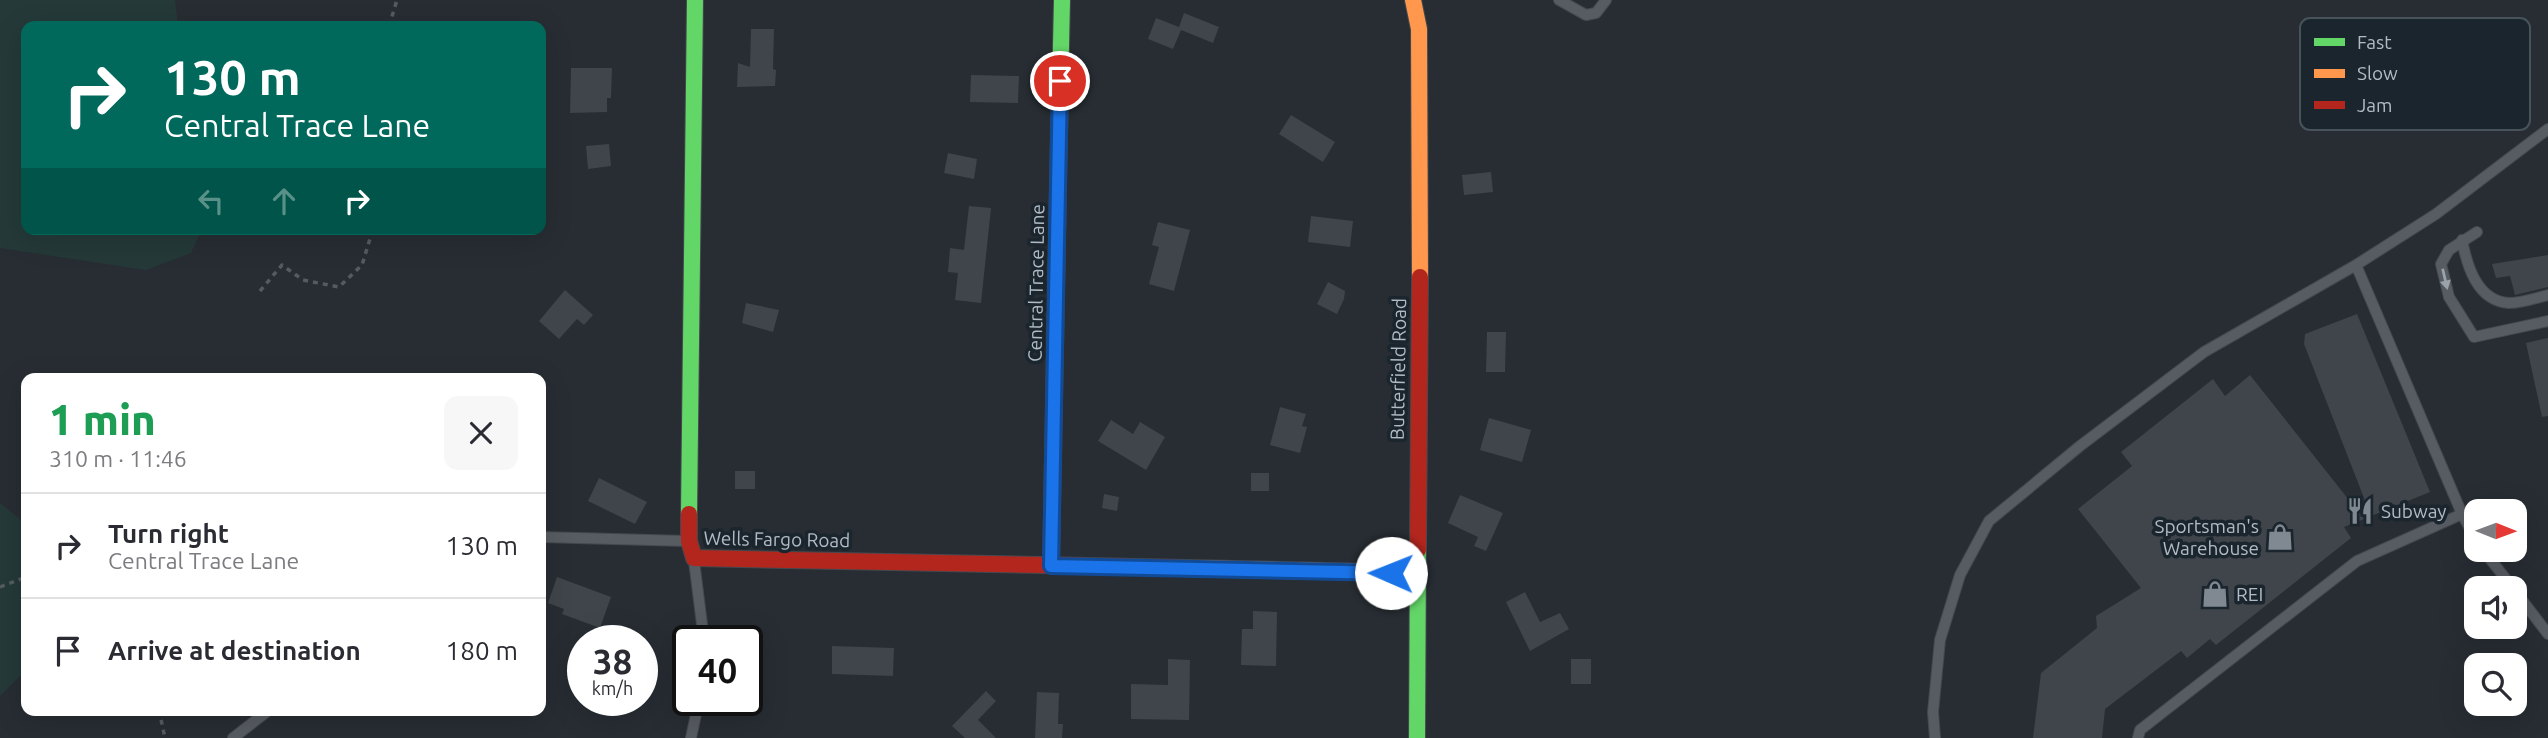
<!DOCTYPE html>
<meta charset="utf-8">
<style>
body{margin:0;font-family:Ubuntu,sans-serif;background:#f7f7f7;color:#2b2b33;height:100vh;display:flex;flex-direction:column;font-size:26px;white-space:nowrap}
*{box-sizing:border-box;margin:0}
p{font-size:23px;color:#7c7c81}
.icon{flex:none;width:38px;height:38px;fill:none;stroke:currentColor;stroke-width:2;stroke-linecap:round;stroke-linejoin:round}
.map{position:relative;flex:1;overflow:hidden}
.sheet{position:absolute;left:21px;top:373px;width:525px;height:343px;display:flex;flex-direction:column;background:#fff;border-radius:14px;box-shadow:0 7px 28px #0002}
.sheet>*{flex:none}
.hud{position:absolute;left:21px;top:21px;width:525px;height:214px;border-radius:14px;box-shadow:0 7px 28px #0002;background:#00695c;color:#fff;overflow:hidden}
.needle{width:46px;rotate:91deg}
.fabs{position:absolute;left:2464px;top:499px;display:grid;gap:14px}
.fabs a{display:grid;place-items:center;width:63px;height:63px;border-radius:14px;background:#fff;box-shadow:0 7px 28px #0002;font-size:35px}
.speed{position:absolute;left:567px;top:625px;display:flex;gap:14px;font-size:35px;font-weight:700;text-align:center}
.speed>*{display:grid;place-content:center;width:91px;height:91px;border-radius:50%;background:#fff;box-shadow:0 7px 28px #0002;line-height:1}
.speed small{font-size:18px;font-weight:400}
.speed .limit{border:4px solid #111;border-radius:10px;background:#fff;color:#111}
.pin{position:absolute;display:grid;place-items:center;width:60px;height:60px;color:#fff;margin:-30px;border:4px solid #fff;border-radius:50%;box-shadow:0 2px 7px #0007}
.me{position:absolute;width:77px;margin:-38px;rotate:271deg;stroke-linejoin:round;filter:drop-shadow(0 0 5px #0008)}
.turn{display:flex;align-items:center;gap:24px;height:147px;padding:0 28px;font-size:32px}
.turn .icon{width:91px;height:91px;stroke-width:2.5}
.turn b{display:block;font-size:49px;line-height:60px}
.lanes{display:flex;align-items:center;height:66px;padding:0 28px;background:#0003;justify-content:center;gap:35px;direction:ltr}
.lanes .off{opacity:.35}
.round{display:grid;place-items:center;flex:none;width:74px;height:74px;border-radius:14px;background:#f7f7f7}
.overview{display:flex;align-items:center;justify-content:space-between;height:119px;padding:0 28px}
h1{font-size:42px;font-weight:800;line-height:52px;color:#1e9e55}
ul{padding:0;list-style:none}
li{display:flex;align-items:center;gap:21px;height:105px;padding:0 28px;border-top:2px solid #e1e1e2}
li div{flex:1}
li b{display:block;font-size:26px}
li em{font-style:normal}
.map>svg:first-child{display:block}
.grass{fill:#253939}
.building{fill:#3f454a}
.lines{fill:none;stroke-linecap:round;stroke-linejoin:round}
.lane-casing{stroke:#44494e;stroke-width:12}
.fast-casing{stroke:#44494e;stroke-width:18}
.slow-casing{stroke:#44494e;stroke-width:18}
.jam-casing{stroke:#44494e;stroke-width:18}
.path{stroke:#555b5f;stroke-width:3.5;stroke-dasharray:5 5;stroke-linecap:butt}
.lane{stroke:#575c62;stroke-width:10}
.fast{stroke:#63d668;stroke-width:16}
.slow{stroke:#ff974d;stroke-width:16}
.jam{stroke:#b3261e;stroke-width:16}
.oneway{fill:#9aa3ac}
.route-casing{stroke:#114b97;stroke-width:18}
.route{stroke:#1a73e8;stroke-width:12}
.labels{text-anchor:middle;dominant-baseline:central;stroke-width:7;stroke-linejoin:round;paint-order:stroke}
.street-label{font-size:19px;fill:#b0bbc5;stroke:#1b252d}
.poi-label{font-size:19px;fill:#b0bbc5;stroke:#1b252d;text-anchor:start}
.key{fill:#1b252d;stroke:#48525b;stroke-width:2}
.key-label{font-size:19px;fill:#b0bbc5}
</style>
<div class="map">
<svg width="2548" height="738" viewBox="0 0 2548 738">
<rect width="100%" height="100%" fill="#272d33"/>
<!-- grass -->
<path class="grass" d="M0,0H175L178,26H26V229H202L191,253L146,270L0,248Z
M0,503L26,524V670L0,696Z"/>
<!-- building -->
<path class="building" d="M1184,13L1219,27L1213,43L1181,30L1173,49L1148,39L1156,18L1179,27Z
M751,29H774L773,69L776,70L775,86L737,87L738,63L750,67Z
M571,68H612L611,98H607V112L570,113Z
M971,75L1019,76L1018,103L970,102Z
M1291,115L1335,142L1323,162L1279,134Z
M609,144L611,166L588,169L586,146Z
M948,153L977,159L974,179L944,173Z
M1491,172L1493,192L1464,195L1462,175Z
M969,206L991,208L981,303L955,300L958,273L948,272L950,248L964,250Z
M1311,216L1353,221L1350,247L1308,242Z
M1158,222L1190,230L1174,291L1149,284L1159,247L1152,245Z
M2548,255V287L2515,295L2510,276L2496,278L2492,264Z
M1328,282L1345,291L1344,299L1337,314L1317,304Z
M565,290L593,315L584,325L577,319L559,339L539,321Z
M746,303L779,310L773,332L742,323Z
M2357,314L2430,492L2371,516L2304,344L2305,334Z
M1487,332H1506L1505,372H1486Z
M2548,338V416L2542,417L2526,343Z
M2250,375L2364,519L2344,527L2351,538L2216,645L2210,639L2187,658L2181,651L2105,709L2102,738H2033L2041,673L2097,628L2096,616L2141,588L2078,509L2132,466L2121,452L2213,379L2225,396Z
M1280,407L1306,414L1302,426L1307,427L1300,453L1270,445Z
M1489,418L1531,430L1522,462L1480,450Z
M1111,420L1133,434L1140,422L1165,437L1146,470L1098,441Z
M735,471H755V489H735Z
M1251,473H1269V491H1251Z
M599,478L647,502L635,524L588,501Z
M1104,494L1119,497L1117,511L1102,508Z
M1460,495L1503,513L1486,551L1474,546L1478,537L1448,523Z
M557,577L611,597L600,628L562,614L564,609L548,603Z
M1525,592L1540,622L1560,613L1569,629L1530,651L1506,602Z
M1253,611L1277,612L1276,666L1241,665L1242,629H1253Z
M832,646L894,648L893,676L832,674Z
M1168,659L1190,660L1189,720L1131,719V684L1168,685Z
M1571,659H1591V684H1571Z
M986,691L996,701L978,720L996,738H965L952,726Z
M1037,692L1059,693L1058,724H1063L1062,738H1035Z"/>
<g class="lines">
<defs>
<path id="lane" d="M1559,0L1586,15L1596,13L1606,0
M2477,232L2449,250L2441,264L2449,297L2474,337L2548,321
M2462,240C2467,266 2477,301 2509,303C2521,303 2536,298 2548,295
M2356,265L2462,514
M541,537L686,541
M2483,550L2513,588
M694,561L704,640
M2515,591L2548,634
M233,738L269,710
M691,738L699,700
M1935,738L1933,712L1940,640L1960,575L1989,521L2080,446L2204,352L2356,265L2436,214L2548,129
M2138,738L2140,730L2357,561L2462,514L2476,540"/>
<path id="fast" d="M1058,183L1062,0
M689,514L695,0
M1417,738L1418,550"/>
<path id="slow" d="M1413,0L1419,29L1420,277
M1186,568L1418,573"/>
<path id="jam" d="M689,514V541L694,558L1186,568
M1418,550L1420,277
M1051,566L1058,183"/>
</defs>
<!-- lane casing -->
<use href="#lane" class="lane-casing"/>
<!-- fast casing -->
<use href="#fast" class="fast-casing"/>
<!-- slow casing -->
<use href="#slow" class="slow-casing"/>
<!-- jam casing -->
<use href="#jam" class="jam-casing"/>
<!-- path -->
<path class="path" d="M389,26L397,0
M260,291L282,265L303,280L339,287L362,265L373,229
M0,587L26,577
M159,710L165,738"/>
<!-- lane -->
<use href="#lane" class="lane"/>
<!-- fast -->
<use href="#fast" class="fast"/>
<!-- slow -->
<use href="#slow" class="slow"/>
<!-- jam -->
<use href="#jam" class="jam"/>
</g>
<!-- one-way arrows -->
<defs><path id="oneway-solid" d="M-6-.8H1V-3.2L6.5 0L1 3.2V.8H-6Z" transform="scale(1.75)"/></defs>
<use class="oneway" href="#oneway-solid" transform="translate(2445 279) rotate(77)"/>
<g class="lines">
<defs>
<path id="route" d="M1060,81L1051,566L1391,573"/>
</defs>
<!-- route casing -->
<use href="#route" class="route-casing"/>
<!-- route -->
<use href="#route" class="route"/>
</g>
<!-- icons -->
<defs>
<symbol id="restaurant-bare" viewBox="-9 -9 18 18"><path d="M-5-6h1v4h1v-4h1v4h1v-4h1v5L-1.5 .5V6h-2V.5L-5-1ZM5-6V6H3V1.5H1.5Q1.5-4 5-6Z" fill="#808992" stroke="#1b252d" stroke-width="2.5" paint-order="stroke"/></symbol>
<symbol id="shop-bare" viewBox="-9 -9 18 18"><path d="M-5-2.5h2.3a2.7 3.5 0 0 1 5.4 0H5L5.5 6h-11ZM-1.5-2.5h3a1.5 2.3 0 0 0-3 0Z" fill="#808992" stroke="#1b252d" stroke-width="2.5" paint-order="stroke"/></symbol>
</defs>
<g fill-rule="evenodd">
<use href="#restaurant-bare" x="2341" y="492" width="38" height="38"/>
<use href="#shop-bare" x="2261" y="518" width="38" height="38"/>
<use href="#shop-bare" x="2196" y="575" width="38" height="38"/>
</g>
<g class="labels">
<!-- street labels -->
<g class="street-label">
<text transform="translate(1036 283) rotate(-89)">Central Trace Lane</text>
<text transform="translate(1398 369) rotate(-89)">Butterfield Road</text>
<text transform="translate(777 539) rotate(1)">Wells Fargo Road</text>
</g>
<!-- poi labels -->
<g class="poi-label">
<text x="2381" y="511">Subway</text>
<text x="2259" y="526" text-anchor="end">Sportsman's<tspan x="2259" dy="22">Warehouse</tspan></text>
<text x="2236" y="594">REI</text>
</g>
</g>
<!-- legend -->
<rect x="2300" y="18" width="230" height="112" rx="10" class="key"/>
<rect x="2314" y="38" width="31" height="8" fill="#63d668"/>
<rect x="2314" y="69" width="31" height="9" fill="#ff974d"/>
<rect x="2314" y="101" width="31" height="8" fill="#b3261e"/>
<g class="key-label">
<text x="2357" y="49">Fast</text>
<text x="2357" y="80">Slow</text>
<text x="2357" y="112">Jam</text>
</g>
</svg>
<div class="fabs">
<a><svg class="needle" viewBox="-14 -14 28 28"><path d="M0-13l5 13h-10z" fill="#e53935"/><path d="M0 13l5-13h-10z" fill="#7c7c81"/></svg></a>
<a><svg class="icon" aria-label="sound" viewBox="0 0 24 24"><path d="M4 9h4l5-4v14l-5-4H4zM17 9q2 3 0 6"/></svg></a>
<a><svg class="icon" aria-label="search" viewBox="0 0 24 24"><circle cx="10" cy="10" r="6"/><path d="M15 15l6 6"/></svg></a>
</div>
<div class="speed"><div>38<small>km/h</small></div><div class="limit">40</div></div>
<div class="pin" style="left:1060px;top:81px;background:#d93025"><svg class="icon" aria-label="arrive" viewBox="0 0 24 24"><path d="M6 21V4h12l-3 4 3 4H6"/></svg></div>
<svg class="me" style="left:1391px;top:573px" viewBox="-20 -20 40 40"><circle r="19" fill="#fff"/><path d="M0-13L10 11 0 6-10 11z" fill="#1a73e8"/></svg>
<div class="hud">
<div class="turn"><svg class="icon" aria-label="right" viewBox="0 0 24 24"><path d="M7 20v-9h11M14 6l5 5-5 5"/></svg><div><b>130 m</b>Central Trace Lane</div></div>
<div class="lanes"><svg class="icon off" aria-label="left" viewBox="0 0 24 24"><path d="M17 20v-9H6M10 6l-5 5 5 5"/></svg><svg class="icon off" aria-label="ahead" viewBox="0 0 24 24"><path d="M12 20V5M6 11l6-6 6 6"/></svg><svg class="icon" aria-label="right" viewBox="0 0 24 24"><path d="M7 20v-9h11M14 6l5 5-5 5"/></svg></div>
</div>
<section class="sheet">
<div class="overview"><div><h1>1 min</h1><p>310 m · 11:46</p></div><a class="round"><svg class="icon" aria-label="close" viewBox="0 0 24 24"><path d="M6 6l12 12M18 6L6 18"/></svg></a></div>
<ul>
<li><svg class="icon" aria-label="right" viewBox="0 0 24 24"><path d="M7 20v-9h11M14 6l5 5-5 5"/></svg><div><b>Turn right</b><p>Central Trace Lane</p></div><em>130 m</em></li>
<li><svg class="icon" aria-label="arrive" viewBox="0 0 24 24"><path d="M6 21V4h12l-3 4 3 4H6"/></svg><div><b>Arrive at destination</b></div><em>180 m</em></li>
</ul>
</section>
</div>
